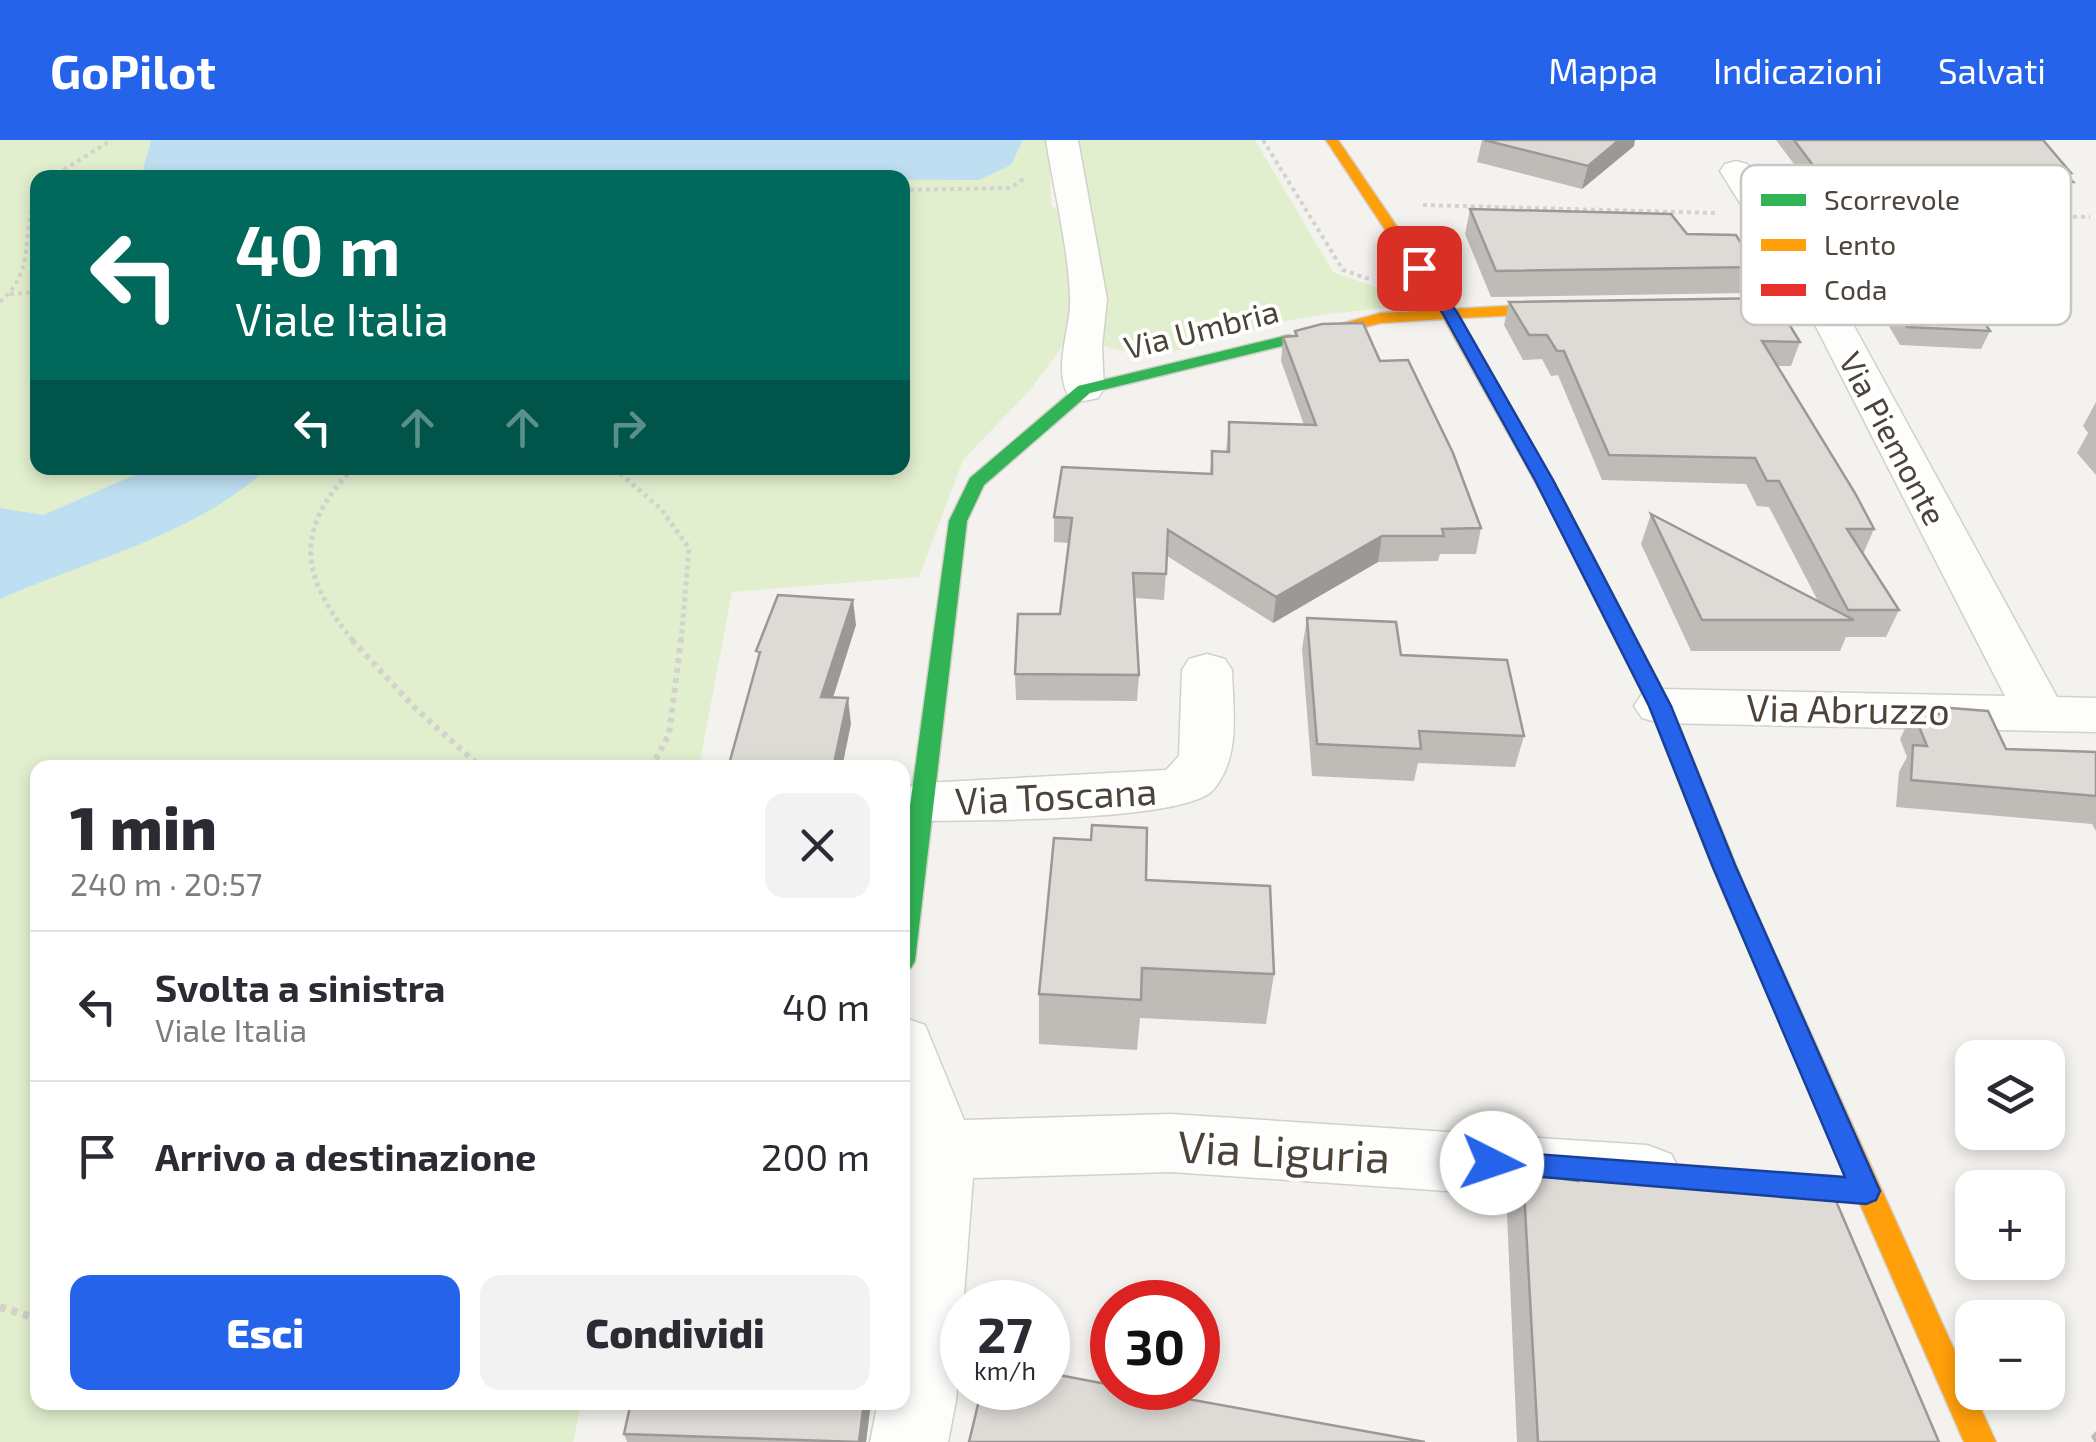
<!DOCTYPE html>
<html lang="it">
<meta charset="utf-8">
<style>
body{margin:0;font-family:"Exo 2",sans-serif;background:#f2f2f3;color:#2b2b33;height:100vh;display:flex;flex-direction:column;font-size:38px;white-space:nowrap}
*{box-sizing:border-box;margin:0}
p{font-size:32px;color:#7c7c81}
.icon{flex:none;width:55px;height:55px;fill:none;stroke:currentColor;stroke-width:2;stroke-linecap:round;stroke-linejoin:round}
.map{position:relative;flex:1;overflow:hidden}
.drawer{position:absolute;left:30px;top:620px;width:880px;height:650px;display:flex;flex-direction:column;background:#fff;border-radius:20px;box-shadow:0 5px 15px #0003}
.drawer>*{flex:none}
.guide{position:absolute;left:30px;top:30px;width:880px;height:305px;border-radius:20px;box-shadow:0 5px 15px #0003;background:#00695c;color:#fff;overflow:hidden}
.buttons{position:absolute;left:1955px;top:900px;display:grid;gap:20px}
.buttons a{display:grid;place-items:center;width:110px;height:110px;border-radius:20px;background:#fff;box-shadow:0 5px 15px #0003;font-size:50px}
.speed{position:absolute;left:940px;top:1140px;display:flex;gap:20px;font-size:50px;font-weight:700;text-align:center}
.speed>*{display:grid;place-content:center;width:130px;height:130px;border-radius:50%;background:#fff;box-shadow:0 5px 15px #0003;line-height:1}
.speed small{font-size:25px;font-weight:400}
.speed .limit{border:15px solid #d22;background:#fff;color:#111}
.pin{position:absolute;display:grid;place-items:center;width:85px;height:85px;color:#fff;margin:-42px;border-radius:20px;box-shadow:0 5px 15px #0006}
.me{position:absolute;width:110px;margin:-55px;rotate:94deg;stroke-linejoin:round;filter:drop-shadow(0 0 8px #0008)}
.turn{display:flex;align-items:center;gap:35px;height:210px;padding:0 40px;font-size:45px}
.turn .icon{width:130px;height:130px;stroke-width:2.5}
.turn b{display:block;font-size:70px;line-height:85px}
.lanes{display:flex;align-items:center;height:95px;padding:0 40px;background:#0003;justify-content:center;gap:50px;direction:ltr}
.lanes .off{opacity:.35}
.round{display:grid;place-items:center;flex:none;width:105px;height:105px;border-radius:20px;background:#f2f2f3}
.head{display:flex;align-items:center;justify-content:space-between;height:170px;padding:0 40px}
h1{font-size:60px;font-weight:800;line-height:75px}
.action{display:flex;gap:20px;margin-top:auto;padding:20px 40px}
.action a{flex:1;height:115px;border-radius:20px;background:#2563eb;color:#fff;font-size:40px;font-weight:800;line-height:115px;text-align:center}
.action a+a{background:#f2f2f3;color:#2b2b33}
ul{padding:0;list-style:none}
li{display:flex;align-items:center;gap:30px;height:150px;padding:0 40px;border-top:2px solid #e1e1e2}
li div{flex:1}
li b{display:block;font-size:38px}
li em{font-style:normal}
header{display:flex;align-items:center;gap:60px;box-sizing:border-box;height:140px;padding:0 50px;background:#2563eb;color:#fff}
header strong{font-size:48px}
nav{display:flex;gap:55px;margin-inline-start:auto;font-size:35px}
.map>svg:first-child{display:block}
.green{fill:#e2efce;fill-rule:evenodd}
.water{fill:#bedef2}
.lines{fill:none;stroke-linecap:round;stroke-linejoin:round}
.street-casing{stroke:#d2d0cb;stroke-width:3}
.fast-casing{stroke:#d4cfc5;stroke-width:3}
.slow-casing{stroke:#d4cfc5;stroke-width:3}
.jam-casing{stroke:#d4cfc5;stroke-width:3}
.path-far3{stroke:#d4d2cc;stroke-width:4;stroke-dasharray:4 4;stroke-linecap:butt}
.path-far2{stroke:#d4d2cc;stroke-width:5;stroke-dasharray:4 4;stroke-linecap:butt}
.path-far1{stroke:#d4d2cc;stroke-width:6;stroke-dasharray:5 5;stroke-linecap:butt}
.path{stroke:#d4d2cc;stroke-width:8;stroke-dasharray:6 6;stroke-linecap:butt}
.street{fill:#fdfdfc;fill-rule:evenodd}
.fast{fill:#30b455;fill-rule:evenodd}
.slow{fill:#ff9f0a;fill-rule:evenodd}
.jam{fill:#e5322d;fill-rule:evenodd}
.wall{fill:#bfbcb8}
.shaded-wall{fill:#9b9996}
.building{fill:#dedbd6;stroke:#9b9996;stroke-width:2.5}
.route{fill:#2563eb;stroke:#184099;stroke-width:2.5}
.labels{text-anchor:middle;dominant-baseline:central;stroke-width:8;stroke-linejoin:round;paint-order:stroke}
.far-street-label{font-size:32px;fill:#4c4438;stroke:#fff}
.street-label{font-size:38px;fill:#4c4438;stroke:#fff}
.near-street-label{font-size:45px;fill:#4c4438;stroke:#fff}
.key{fill:#fff;stroke:#c9c7c3;stroke-width:2.5}
.key-label{font-size:28px;fill:#4c4438}
</style>
<header>
<strong>GoPilot</strong>
<nav><a>Mappa</a><a>Indicazioni</a><a>Salvati</a></nav>
</header>
<div class="map">
<svg width="2096" height="1302" viewBox="0 0 2096 1302">
<rect width="100%" height="100%" fill="#f4f2ee"/>
<!-- green -->
<path class="green" d="M0,0H1049L1051,65L1069,81L1076,155L1065,203L1030,250L963,320L919,437L732,452L699,627L38,628V1262L581,1263L573,1302H0ZM38,38H902V328H38Z
M1075,0H1255L1333,132L1404,157V166C1363,171 1321,173 1281,182C1219,196 1163,228 1101,205L1096,186L1093,71Z"/>
<!-- water -->
<path class="water" d="M151,0H1023L1011,25L979,40L541,38L452,31L430,38L147,37L142,34Z
M151,328H268C193,396 91,419 0,459V368L43,375Z"/>
<g class="lines">
<defs>
<path id="street" d="M1046,0H1078L1107,159L1102,207L1104,249L1098,258L1084,261L1070,258C1051,230 1072,187 1070,157C1068,105 1054,51 1046,0Z
M1736,21L1747,24L1849,177L2057,557L2096,558V592L1660,583L1642,578L1634,566L1642,554L1660,549L2005,556L1811,177L1720,31L1725,24Z
M1207,514L1225,519L1232,530C1233,571 1241,616 1214,649C1188,682 974,680 924,681L902,672L904,648L924,643L1166,630L1179,616L1182,530L1189,519Z
M902,877L925,885L964,980L1171,974L1647,1005L1671,1014L1682,1035L1671,1056L1647,1065L1171,1032L973,1038L956,1261L948,1302H870L878,1262H902V1048L907,1010L902,997Z"/>
<path id="fast" d="M1704,162H1770L1830,172L1838,177L1830,182L1770,172L1699,170V164Z
M1289,195L1295,197V203L1090,253L984,345L967,381L915,821L911,828L902,831V724L949,381L970,338L1078,246Z"/>
<path id="slow" d="M1326,0H1338L1453,169L1583,162L1591,167L1583,172L1459,178L1563,359L1560,363H1548L1545,359L1444,179L1381,183L1289,205L1281,200L1381,173L1438,170Z
M1814,918L1823,921L1827,929L1996,1302H1964L1801,929L1805,921Z"/>
<path id="jam" d="M1554,354L1563,359L1671,566L1746,750L1827,929L1823,937L1814,940L1805,937L1801,929L1722,750L1649,566L1545,359Z"/>
</defs>
<!-- street casing -->
<use href="#street" class="street-casing"/>
<!-- fast casing -->
<use href="#fast" class="fast-casing"/>
<!-- slow casing -->
<use href="#slow" class="slow-casing"/>
<!-- jam casing -->
<use href="#jam" class="jam-casing"/>
<!-- path-far3 -->
<path class="path-far3" d="M1263,0L1343,130L1369,139
M50,38L112,0
M902,50L1010,48L1025,38
M1423,65L1715,73
M1809,72L2090,77
M10,154L38,152
M0,162C39,127 18,95 38,53"/>
<!-- path-far2 -->
<path class="path-far2" d="M353,328C291,393 302,439 355,503
M614,328L661,369L689,408L681,503"/>
<!-- path-far1 -->
<path class="path-far1" d="M352,500L414,567L482,628
M651,628L669,594L681,500"/>
<!-- path -->
<path class="path" d="M0,1167L38,1179"/>
<!-- street -->
<use href="#street" class="street"/>
<!-- fast -->
<use href="#fast" class="fast"/>
<!-- slow -->
<use href="#slow" class="slow"/>
<!-- jam -->
<use href="#jam" class="jam"/>
</g>
<!-- wall -->
<path class="wall" d="M1482,0L1634,6L1582,49L1477,22Z
M1776,0H2043L2071,33L2068,37L2073,42L2065,59L1812,48Z
M1470,69L1687,94L1756,127L1748,153L1491,157L1465,94Z
M1881,143L1990,191L1981,209L1900,205L1874,161Z
M1509,162L1800,202L1791,226H1777L1874,389L1863,414L1899,470L1886,497H1846L1840,511H1691L1641,404L1651,374L1818,461L1769,367L1757,366L1746,344L1602,340L1558,235L1551,236L1542,219L1523,220L1504,185Z
M1295,191L1380,221L1481,388L1476,414H1440L1438,421L1378,422L1273,483L1167,416L1164,460L1135,458L1139,535L1137,561L1016,560L1015,534L1060,474L1069,403L1054,402V377L1210,334L1212,311H1226L1229,282L1304,285L1281,221L1283,197L1294,196Z
M2096,262V335L2077,313L2088,293L2083,286Z
M1307,478L1401,515L1524,596L1515,627L1418,623L1414,641L1312,636L1302,509Z
M1937,567L2006,609L2096,612V691L2092,684L1896,667L1899,632L1907,617L1900,599L1913,572L1934,573Z
M1146,740L1274,834L1266,884L1140,878L1137,910L1039,904V854Z
M1578,1023L1939,1302H1517L1507,1074L1523,1033L1570,1040Z
M871,1262L866,1302H627L624,1294Z
M2096,1291V1302H2094L2091,1296Z"/>
<!-- shaded-wall -->
<path class="shaded-wall" d="M1619,0H1635L1634,6L1582,49L1588,26Z
M1382,396L1378,422L1273,483L1276,457Z
M853,460L856,485L825,583L821,557Z
M848,558L851,584L842,628H833Z
M864,1262H871L866,1302H859Z"/>
<!-- building -->
<path class="building" d="M1484,0H1619L1588,26Z
M1794,0H2043L2071,33H2064L2073,42L1818,32Z
M1470,69L1671,74L1687,94L1736,95L1756,127L1496,131Z
M1881,143L1960,147L1990,191L1907,187Z
M1773,158L1800,202L1762,201L1855,353L1874,389H1847L1899,470H1848L1779,341H1767L1755,318L1609,315L1564,211H1557L1547,195H1529L1509,162Z
M1363,183L1380,221L1408,220L1453,313L1481,388L1442,389L1444,396H1382L1276,457L1168,390L1166,434L1133,433L1139,535L1015,534L1018,474H1060L1072,378L1054,377L1062,327L1212,334V311L1229,312V282L1316,285L1283,197L1297,196L1295,191L1322,184Z
M1651,374L1854,480H1702Z
M778,455L853,460L821,557L848,558L833,628H728L760,512L756,511Z
M1307,478L1396,482L1401,515L1507,520L1524,596L1419,591L1421,609L1317,604Z
M1937,567L1988,571L2006,609L2096,612V656L1911,640L1913,605L1927,606L1913,572L1939,574Z
M1092,685L1147,688L1146,740L1270,746L1274,834L1142,828L1141,860L1039,854L1054,698L1091,700Z
M1578,1023L1827,1040L1939,1302H1538L1523,1033L1578,1041Z
M1048,1233L1112,1245V1248H1127L1425,1302H969L982,1248H1048Z
M631,1262H864L859,1302L624,1294Z"/>
<!-- route -->
<path class="route" d="M1414,124H1424L1458,174L1553,340L1671,566L1735,725L1880,1051L1876,1060L1866,1064L1482,1032L1478,1023L1482,1015L1492,1011L1845,1037L1712,725L1649,566L1535,340L1443,174L1412,128Z"/>
<g class="labels">
<!-- far-street labels -->
<g class="far-street-label">
<text transform="translate(1201 188) rotate(-14)">Via Umbria</text>
<text transform="translate(1894 298) rotate(62)">Via Piemonte</text>
</g>
<!-- street labels -->
<g class="street-label">
<text transform="translate(1848 568) rotate(1)">Via Abruzzo</text>
<text transform="translate(1056 655) rotate(-3)">Via Toscana</text>
</g>
<!-- near-street labels -->
<g class="near-street-label">
<text transform="translate(1284 1010) rotate(3)">Via Liguria</text>
</g>
</g>
<!-- legend -->
<rect x="1741" y="25" width="330" height="160" rx="15" class="key"/>
<rect x="1761" y="54" width="45" height="12" fill="#30b455"/>
<rect x="1761" y="99" width="45" height="12" fill="#ff9f0a"/>
<rect x="1761" y="144" width="45" height="12" fill="#e5322d"/>
<g class="key-label">
<text x="1824" y="70">Scorrevole</text>
<text x="1824" y="115">Lento</text>
<text x="1824" y="160">Coda</text>
</g>
</svg>
<div class="buttons">
<a><svg class="icon" aria-label="layers" viewBox="0 0 24 24"><path d="M12 4l9 5-9 5-9-5zM3 14l9 5 9-5"/></svg></a>
<a>+</a>
<a>−</a>
</div>
<div class="speed"><div>27<small>km/h</small></div><div class="limit">30</div></div>
<div class="pin" style="left:1419px;top:128px;background:#d93025"><svg class="icon" aria-label="arrive" viewBox="0 0 24 24"><path d="M6 21V4h12l-3 4 3 4H6"/></svg></div>
<svg class="me" style="left:1492px;top:1023px" viewBox="-20 -20 40 40"><circle r="19" fill="#fff"/><path d="M0-13L10 11 0 6-10 11z" fill="#2563eb"/></svg>
<div class="guide">
<div class="turn"><svg class="icon" aria-label="left" viewBox="0 0 24 24"><path d="M17 20v-9H6M10 6l-5 5 5 5"/></svg><div><b>40 m</b>Viale Italia</div></div>
<div class="lanes"><svg class="icon" aria-label="left" viewBox="0 0 24 24"><path d="M17 20v-9H6M10 6l-5 5 5 5"/></svg><svg class="icon off" aria-label="ahead" viewBox="0 0 24 24"><path d="M12 20V5M6 11l6-6 6 6"/></svg><svg class="icon off" aria-label="ahead" viewBox="0 0 24 24"><path d="M12 20V5M6 11l6-6 6 6"/></svg><svg class="icon off" aria-label="right" viewBox="0 0 24 24"><path d="M7 20v-9h11M14 6l5 5-5 5"/></svg></div>
</div>
<section class="drawer">
<div class="head"><div><h1>1 min</h1><p>240 m · 20:57</p></div><a class="round"><svg class="icon" aria-label="close" viewBox="0 0 24 24"><path d="M6 6l12 12M18 6L6 18"/></svg></a></div>
<ul>
<li><svg class="icon" aria-label="left" viewBox="0 0 24 24"><path d="M17 20v-9H6M10 6l-5 5 5 5"/></svg><div><b>Svolta a sinistra</b><p>Viale Italia</p></div><em>40 m</em></li>
<li><svg class="icon" aria-label="arrive" viewBox="0 0 24 24"><path d="M6 21V4h12l-3 4 3 4H6"/></svg><div><b>Arrivo a destinazione</b></div><em>200 m</em></li>
</ul>
<div class="action"><a>Esci</a><a>Condividi</a></div>
</section>
</div>
